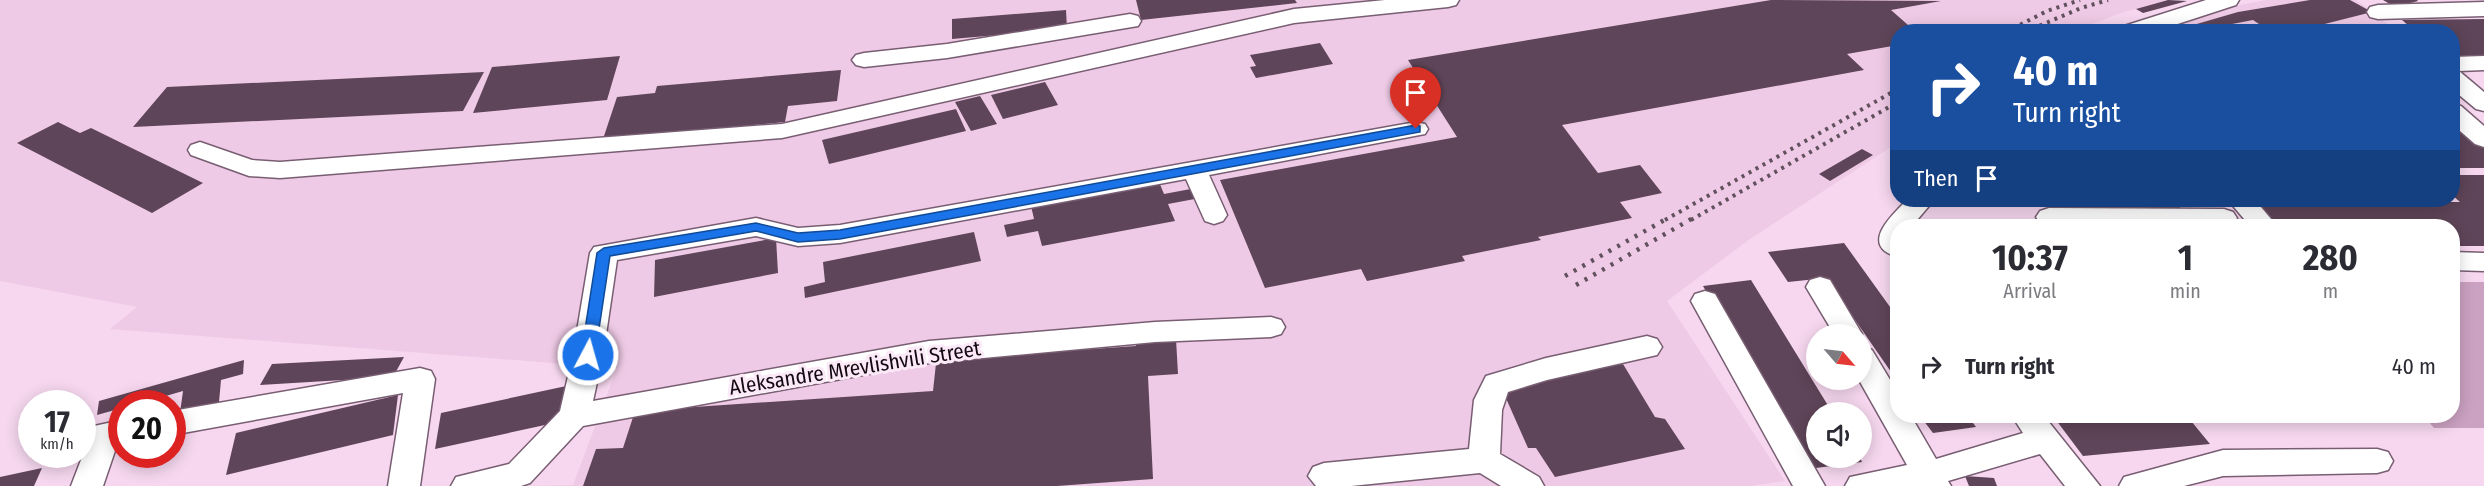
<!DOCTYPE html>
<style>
body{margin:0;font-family:"Fira Sans Condensed",sans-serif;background:#f2f2f3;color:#2b2b33;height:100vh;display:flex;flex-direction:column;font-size:22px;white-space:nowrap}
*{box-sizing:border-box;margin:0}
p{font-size:20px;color:#7c7c81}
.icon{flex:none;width:33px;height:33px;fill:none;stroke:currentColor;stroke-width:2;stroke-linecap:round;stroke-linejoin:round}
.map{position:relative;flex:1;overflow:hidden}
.panel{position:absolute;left:1890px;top:219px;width:570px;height:204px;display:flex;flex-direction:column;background:#fff;border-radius:24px;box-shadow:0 3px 15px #0003}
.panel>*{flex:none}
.hud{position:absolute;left:1890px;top:24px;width:570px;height:183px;border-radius:24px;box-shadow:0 3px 15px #0003;background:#1a4fa0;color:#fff;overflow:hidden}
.needle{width:39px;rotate:118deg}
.tools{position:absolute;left:1806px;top:324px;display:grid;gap:12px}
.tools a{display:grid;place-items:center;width:66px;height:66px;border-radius:50%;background:#fff;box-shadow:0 3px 15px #0003;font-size:30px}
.speed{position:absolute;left:18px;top:390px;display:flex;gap:12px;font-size:30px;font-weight:700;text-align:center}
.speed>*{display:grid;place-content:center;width:78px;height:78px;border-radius:50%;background:#fff;box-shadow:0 3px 15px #0003;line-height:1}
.speed small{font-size:15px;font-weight:400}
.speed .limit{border:9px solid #d22;background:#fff;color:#111}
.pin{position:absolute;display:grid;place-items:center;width:51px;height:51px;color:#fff;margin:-62px -26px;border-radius:50% 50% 50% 0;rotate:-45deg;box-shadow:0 0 6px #0007}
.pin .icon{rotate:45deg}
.me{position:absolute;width:66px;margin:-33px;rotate:6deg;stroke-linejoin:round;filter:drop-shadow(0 0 4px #0008)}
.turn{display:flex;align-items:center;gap:21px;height:126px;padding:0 24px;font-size:27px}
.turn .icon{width:78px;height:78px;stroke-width:2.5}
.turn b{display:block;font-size:42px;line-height:51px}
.then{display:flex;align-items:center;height:57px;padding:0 24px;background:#0003;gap:12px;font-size:22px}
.eta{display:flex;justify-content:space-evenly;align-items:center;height:102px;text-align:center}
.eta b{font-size:36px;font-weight:700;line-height:42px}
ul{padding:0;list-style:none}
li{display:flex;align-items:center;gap:18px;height:90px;padding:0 24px}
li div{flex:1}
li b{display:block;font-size:22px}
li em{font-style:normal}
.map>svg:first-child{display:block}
.built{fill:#efcae6}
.green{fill:#cba2c2}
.building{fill:#5f4559}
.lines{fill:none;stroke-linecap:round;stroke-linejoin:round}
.minor-casing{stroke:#785e72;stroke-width:3}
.minor{fill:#fff;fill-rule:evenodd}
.rail-far1{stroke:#61505d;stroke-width:4;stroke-dasharray:3 5;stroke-linecap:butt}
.rail{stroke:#61505d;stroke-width:4.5;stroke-dasharray:3 7;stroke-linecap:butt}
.route{fill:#1a73e8;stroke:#114b97;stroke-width:1.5}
.labels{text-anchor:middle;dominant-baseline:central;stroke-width:6;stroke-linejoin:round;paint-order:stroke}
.street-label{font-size:21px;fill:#130911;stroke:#fce9f7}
</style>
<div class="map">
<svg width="2484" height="486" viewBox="0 0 2484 486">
<rect width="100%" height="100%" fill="#f6d7ef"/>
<!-- built -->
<path class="built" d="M0,0H2166L2118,14L2075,31L1898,32L1897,143L1750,239L1667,301L1785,481L1751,486H523L573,485L617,368L110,329L137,307L0,281Z
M2266,0H2355L2372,10L2395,31L2155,32L2234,6Z"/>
<!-- green -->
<path class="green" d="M2453,282H2484V428H2434L2424,416H2452Z"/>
<!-- building -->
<path class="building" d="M1136,0H1295L1297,3L1141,20Z
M1771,0L1941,1L1891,10L1916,32H1898V45L1847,54L1864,70L1562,125L1598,173L1640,165L1662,193L1620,202L1632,218L1538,237L1541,240L1462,256L1465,261L1367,281L1361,269L1265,288L1220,180L1457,137L1408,60Z
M2168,0L2187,1L2143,13L2136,9Z
M2310,0H2350L2372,12L2293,32H2271L2253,20L2227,25L2229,32H2187L2183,28L2238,12Z
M2383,0H2417L2418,1L2395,7Z
M1066,10L1067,29L952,39V19Z
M2484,19V57H2452V32H2416L2402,20Z
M2259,25L2268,32H2246L2240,27Z
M1320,43L1333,64L1256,78L1250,67L1256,66L1250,55Z
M620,56L607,100L473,113L492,67Z
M841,70L837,101L788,106L785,122L603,139L617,97L655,93L657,86Z
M484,72L463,111L133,127L167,87Z
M1045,82L1058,105L1003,119L991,95Z
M980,96L997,124L971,131L955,102Z
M956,109L966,131L829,164L822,140Z
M2452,116L2484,146V168H2452Z
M58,122L80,133L91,128L203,183L152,213L17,143Z
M1862,149L1873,155L1830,181L1819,174Z
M2452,175H2484V246H2452V226H2277L2256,202H2460L2452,195Z
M1159,182L1164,194L1196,188L1200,198L1168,204L1175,221L1042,246L1038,231L1007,237L1004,225L1034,219L1031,206Z
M2057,200H2121L2129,211H2064Z
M2139,200H2200L2206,207L2179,206L2184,214L2148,213Z
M974,232L981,261L805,298L804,287L825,282L823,262Z
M776,238L778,273L654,297L655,260Z
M1844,243L1898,318V382L1826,278L1788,282L1768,252Z
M1751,280L1832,412H1816V458H1860L1862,462L1808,469L1703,286Z
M1176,339L1178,374L1148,376L1153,479L1057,486H583L596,449L623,448L635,411L933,391L937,354L976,357L1136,346V342Z
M404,357L393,377L260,385L272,364Z
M244,360L243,374L221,380L219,402L180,413L183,391L138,404H122V408L97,415L99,401Z
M1623,364L1655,417L1665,419L1685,449L1555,477L1536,448H1528L1501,387Z
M571,385L568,420L435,449L441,413Z
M398,395L393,435L226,475L236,433Z
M1920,416H1968L1976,427L1933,433Z
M2053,416H2187L2210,444L2083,456Z
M42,468L34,486H0V477Z
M1965,476L1994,478L1997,486H1969Z"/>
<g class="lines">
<defs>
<path id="minor" d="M1385,0H1459L1456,5L1448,7L1294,23L782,138L280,178L249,176L191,155L188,150L191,145L200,142L252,160L280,162L782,124L1294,9Z
M2206,0H2239L2236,5L2153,32H2118L2121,27Z
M2484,2V16L2378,19L2370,17L2367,12L2370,7L2378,5Z
M1130,14L1138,16L1141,21L1138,26L947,58L864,67L856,65L852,60L856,55L864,53L947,44Z
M2484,56V70L2459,71L2484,92V111L2476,109L2452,89V57Z
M2452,104L2461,106L2484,126V147L2475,144L2452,124Z
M1416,122L1425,124L1428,129L1425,134L1209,175L1227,215L1223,221L1214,224L1205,221L1186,179L840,243L798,246L756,236L617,260L603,355L593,401L929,341L1155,322L1271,317L1281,320L1285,327L1281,334L1271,337L1155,342L929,363L583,426L530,483L521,486H451L456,477L509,464L560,411L573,355L590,253L594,247L756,218L798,228L840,225Z
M1907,200H1934L1912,226H1898V257C1858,246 1892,215 1907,200Z
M2228,200H2255L2277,226H2250Z
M2049,208L2224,209L2233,212L2237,218L2233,224L2225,226H2049L2040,223L2036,217L2040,211Z
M2452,252L2484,253V271L2452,270Z
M1820,277L1830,280L1862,334V336L1834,334L1806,287L1810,280Z
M1705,291L1715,294L1825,486H1793L1691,301L1695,294Z
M1647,336L1657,339L1662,347L1657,355L1547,380L1508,392L1502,410L1500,454L1539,477L1544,486H1501L1480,473L1351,486H1316L1308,476L1313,467L1324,463L1469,449L1474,400L1486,376L1546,358Z
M1862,347L1872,350L1898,393V416H1911L1936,459L2023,433L2012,416H2044L2100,486H2065L2040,454L1948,481L1951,486H1845L1850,477L1907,465L1859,380H1862Z
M420,368L431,371L435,379L420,486H388L403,393L172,435V411Z
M122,420V444L117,445L103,486H71L94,426Z
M2377,449L2388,452L2393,461L2388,470L2377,473L2223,476L2184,486H2119L2124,477L2223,450Z"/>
</defs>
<!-- minor casing -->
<use href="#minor" class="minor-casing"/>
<!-- minor -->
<use href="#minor" class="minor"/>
<!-- rail-far1 -->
<path class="rail-far1" d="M2006,32L2047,11L2080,0
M2025,32L2081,8L2108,0
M1665,220L1898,89
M1691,220L1898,102"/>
<!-- rail -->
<path class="rail" d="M1565,276L1668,218
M1576,285L1693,218"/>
</g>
<!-- route -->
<path class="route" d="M1416,125L1420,126V132L840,239L798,242L756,231L610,256L595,355L588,361L581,355L597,253L604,248L756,223L798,233L840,230Z"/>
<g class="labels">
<!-- street labels -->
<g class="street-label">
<text transform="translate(855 368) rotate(-9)">Aleksandre Mrevlishvili Street</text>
</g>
</g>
</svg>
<div class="tools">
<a><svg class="needle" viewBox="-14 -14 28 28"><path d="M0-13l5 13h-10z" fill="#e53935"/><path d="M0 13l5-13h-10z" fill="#7c7c81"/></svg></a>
<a><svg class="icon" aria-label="sound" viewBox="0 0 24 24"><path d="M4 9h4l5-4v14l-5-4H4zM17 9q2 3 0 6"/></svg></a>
</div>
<div class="speed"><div>17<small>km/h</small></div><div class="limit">20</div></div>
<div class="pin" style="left:1416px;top:129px;background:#d93025"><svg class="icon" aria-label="arrive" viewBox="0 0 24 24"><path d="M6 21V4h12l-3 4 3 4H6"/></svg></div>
<svg class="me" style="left:588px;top:355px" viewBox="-20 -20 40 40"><circle r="17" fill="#1a73e8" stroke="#fff" stroke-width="3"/><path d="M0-11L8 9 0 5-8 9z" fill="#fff"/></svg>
<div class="hud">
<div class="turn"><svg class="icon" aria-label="right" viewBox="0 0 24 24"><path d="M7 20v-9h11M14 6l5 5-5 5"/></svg><div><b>40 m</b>Turn right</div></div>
<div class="then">Then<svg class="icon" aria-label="arrive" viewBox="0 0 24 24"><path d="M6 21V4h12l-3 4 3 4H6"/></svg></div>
</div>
<section class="panel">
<div class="eta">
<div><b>10:37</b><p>Arrival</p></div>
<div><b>1</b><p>min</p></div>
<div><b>280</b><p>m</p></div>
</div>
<ul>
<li><svg class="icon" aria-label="right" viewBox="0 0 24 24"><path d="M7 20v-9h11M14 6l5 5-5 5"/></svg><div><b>Turn right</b></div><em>40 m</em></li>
</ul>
</section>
</div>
